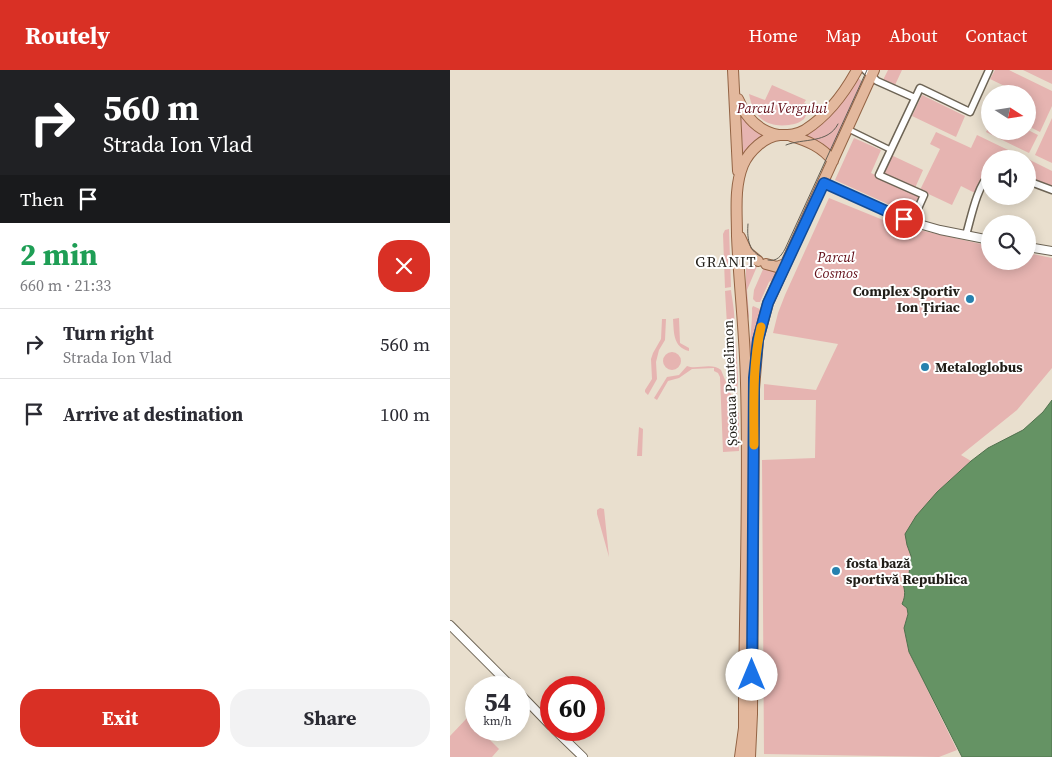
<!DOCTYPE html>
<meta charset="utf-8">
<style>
body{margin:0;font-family:"Source Serif 4",serif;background:#f2f2f3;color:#2b2b33;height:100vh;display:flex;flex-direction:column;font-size:19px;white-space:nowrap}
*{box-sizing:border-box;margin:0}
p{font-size:16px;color:#7c7c81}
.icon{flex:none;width:28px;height:28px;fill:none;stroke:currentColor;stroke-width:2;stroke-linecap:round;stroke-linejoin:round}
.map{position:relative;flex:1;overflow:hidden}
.details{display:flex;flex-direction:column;background:#fff;width:450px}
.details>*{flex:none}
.banner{background:#202124;color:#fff;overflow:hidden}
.needle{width:32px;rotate:102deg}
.buttons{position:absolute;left:531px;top:15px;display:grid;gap:10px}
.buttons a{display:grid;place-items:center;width:55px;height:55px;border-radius:50%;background:#fff;box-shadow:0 2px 12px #0003;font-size:25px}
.speed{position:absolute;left:15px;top:606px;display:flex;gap:10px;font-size:25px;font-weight:700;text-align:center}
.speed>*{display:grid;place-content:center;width:65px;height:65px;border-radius:50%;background:#fff;box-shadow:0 2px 12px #0003;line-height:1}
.speed small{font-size:12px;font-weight:400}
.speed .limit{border:8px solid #d22;background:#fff;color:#111}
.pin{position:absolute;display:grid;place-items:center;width:42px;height:42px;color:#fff;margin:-21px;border:2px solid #fff;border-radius:50%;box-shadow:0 1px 5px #0007}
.me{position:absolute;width:55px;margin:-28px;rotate:0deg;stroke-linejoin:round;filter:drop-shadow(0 0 4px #0008)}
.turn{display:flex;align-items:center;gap:18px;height:105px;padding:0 20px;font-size:22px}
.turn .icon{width:65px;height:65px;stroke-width:2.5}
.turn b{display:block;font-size:35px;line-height:42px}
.then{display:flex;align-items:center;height:48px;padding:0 20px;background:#0003;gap:10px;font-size:19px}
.round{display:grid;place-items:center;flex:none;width:52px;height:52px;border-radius:20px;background:#f2f2f3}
.overview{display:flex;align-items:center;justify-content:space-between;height:85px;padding:0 20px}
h1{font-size:30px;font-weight:700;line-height:38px;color:#1e9e55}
.cta{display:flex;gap:10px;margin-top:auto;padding:10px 20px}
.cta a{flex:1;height:58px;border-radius:20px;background:#d93025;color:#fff;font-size:20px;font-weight:700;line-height:58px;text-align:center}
.cta a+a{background:#f2f2f3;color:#2b2b33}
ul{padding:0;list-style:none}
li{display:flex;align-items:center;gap:15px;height:70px;padding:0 20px;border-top:1px solid #e1e1e2}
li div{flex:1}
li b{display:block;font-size:19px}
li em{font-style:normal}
header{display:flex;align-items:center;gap:30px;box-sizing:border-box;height:70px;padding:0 25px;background:#d93025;color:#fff}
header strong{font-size:24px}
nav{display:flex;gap:28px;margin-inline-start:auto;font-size:18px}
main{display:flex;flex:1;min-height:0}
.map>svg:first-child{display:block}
.green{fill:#e6b4b1}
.water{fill:#659364;stroke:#50704d}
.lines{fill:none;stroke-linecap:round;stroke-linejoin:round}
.pedestrian-casing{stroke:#6d6455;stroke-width:7}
.minor-casing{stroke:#6d6455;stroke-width:9}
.tertiary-casing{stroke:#6d6455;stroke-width:10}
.primary-casing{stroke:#936344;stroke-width:12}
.pedestrian{stroke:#fff;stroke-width:4.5}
.minor{stroke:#fff;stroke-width:6}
.tertiary{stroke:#fff;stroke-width:8}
.primary{stroke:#e3b89d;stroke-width:10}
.tram{stroke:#635e54;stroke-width:1}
.route-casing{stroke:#114b97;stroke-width:12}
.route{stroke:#1a73e8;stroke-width:9}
.slow{stroke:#f59e0b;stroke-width:9}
.poi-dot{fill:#2681af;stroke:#fff;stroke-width:2}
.labels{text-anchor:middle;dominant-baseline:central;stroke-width:4;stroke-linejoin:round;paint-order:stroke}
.park-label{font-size:14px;font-style:italic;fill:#620e17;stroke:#fff}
.poi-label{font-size:14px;font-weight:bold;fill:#201d17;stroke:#fff;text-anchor:start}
.street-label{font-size:14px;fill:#201d17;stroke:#fff}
.neighbourhood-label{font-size:15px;letter-spacing:1px;fill:#201d17;stroke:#fff}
</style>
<header>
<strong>Routely</strong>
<nav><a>Home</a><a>Map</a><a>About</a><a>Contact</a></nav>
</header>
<main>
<section class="details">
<div class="banner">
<div class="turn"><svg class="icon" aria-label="right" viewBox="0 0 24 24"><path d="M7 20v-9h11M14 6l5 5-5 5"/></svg><div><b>560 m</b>Strada Ion Vlad</div></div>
<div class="then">Then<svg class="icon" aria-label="arrive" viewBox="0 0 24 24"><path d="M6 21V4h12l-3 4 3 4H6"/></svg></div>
</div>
<div class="overview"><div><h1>2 min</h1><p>660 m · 21:33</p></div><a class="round" style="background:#d93025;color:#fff"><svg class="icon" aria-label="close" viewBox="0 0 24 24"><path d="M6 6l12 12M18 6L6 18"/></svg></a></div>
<ul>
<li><svg class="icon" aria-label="right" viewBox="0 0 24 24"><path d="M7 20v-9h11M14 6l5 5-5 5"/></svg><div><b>Turn right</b><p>Strada Ion Vlad</p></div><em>560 m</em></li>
<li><svg class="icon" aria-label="arrive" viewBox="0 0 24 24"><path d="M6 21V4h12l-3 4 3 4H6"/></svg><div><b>Arrive at destination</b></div><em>100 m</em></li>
</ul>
<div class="cta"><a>Exit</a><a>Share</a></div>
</section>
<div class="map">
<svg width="602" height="687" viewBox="0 0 602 687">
<rect width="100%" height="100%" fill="#e9dfce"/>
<!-- green -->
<path class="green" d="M438,0H452L445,15L433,10Z
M545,0H559L602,21V36L590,62L578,56V38L581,29L578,27V24H571L540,9Z
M573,0H602V14Z
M407,7L414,13L385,85L373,74L353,65Z
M322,15L356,30L354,33L357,34L358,42L354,49C349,53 345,54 339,55C316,58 303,47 299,24L315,30Z
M472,25L515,46L506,67L462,46Z
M291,46L302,57L315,66L305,72L293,86Z
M602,48V93L585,85Z
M540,55V61L578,60L588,65L579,83L536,62Z
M486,62L521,78L527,65L577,89H540C540,102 533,111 527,124L511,116L502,135L470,120L490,79L480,74Z
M404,68L431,80L421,103L471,126L462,145L385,110Z
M441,85L473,100L465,118L433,103Z
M578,89L602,101V116L578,107Z
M379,128L443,154L540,176V191H578V183L602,188V298L567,340L511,385L521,391L487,422L457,475C463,490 465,499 452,511C455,520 456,525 452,534L457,538L458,544L454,558L459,582L507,680L489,687L314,684L312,390L365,388L366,330H314V314L366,320L388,274L323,263L328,243L335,225Z
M279,159L281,217L275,218L273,164L275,160Z
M300,190L308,194L297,220L299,246L297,253L294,219L296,214V197Z
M314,197L327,201L324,209L319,212L310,232H306L303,229L304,220Z
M281,220C283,236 289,259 278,272L275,221Z
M303,236L312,240L302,293C297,276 303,256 302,238Z
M229,248L230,273L239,278V281C223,277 224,263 223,249Z
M212,249H216L215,270L209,280L206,292L207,309L198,325L195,322V320L202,309L201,289L203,283L211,269Z
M286,271L288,308L287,326C283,311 279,297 277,282Z
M213 291a9 9 0 1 1 18 0a9 9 0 1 1-18 0Z
M237,296C246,300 262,292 271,300L289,344V381L273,382L270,307L268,303L264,301V298L242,299L229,308L218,311L207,330L204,328L217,307L229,305Z
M189,357L193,359L192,386H187Z
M150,438L154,439L159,487L147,444V440Z
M18,647L26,656V660H30L49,679L42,687H0V666Z"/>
<!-- water -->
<path class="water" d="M602,330V687H512L459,582L454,558L458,544L457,538L452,534C456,525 455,520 452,511L459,504L461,486L457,475L455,464L466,446L487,422L521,391L538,378L573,360L593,342Z"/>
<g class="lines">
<defs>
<path id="pedestrian" d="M398,59L441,80"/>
<path id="minor" d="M415,0L427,11L465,28
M578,111L602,120
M462,152L474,125L429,105L470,18L520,42L539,0
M516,165C521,148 527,116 540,104"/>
<path id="tertiary" d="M374,113L462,152L490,160L540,170
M578,177L602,181
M0,555L63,618
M69,623L101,656
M105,660L133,687"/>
<path id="primary" d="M283,0L288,101
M288,29C296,48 308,61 328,65
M341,66C358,71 372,77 383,91
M290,167L297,182L308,191
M316,194L327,197L335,194
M290,687L294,658V623C295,520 299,416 296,313C295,264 289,215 287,166C287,142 284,117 293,95C299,81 315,66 330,65C340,65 346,65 355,60C377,46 395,22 407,0
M300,687L302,644L304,319L308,270L318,233L424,0"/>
</defs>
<!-- pedestrian casing -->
<use href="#pedestrian" class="pedestrian-casing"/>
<!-- minor casing -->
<use href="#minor" class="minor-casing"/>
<!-- tertiary casing -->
<use href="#tertiary" class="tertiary-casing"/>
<!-- primary casing -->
<use href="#primary" class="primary-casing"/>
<!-- pedestrian -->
<use href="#pedestrian" class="pedestrian"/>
<!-- minor -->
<use href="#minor" class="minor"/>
<!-- tertiary -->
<use href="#tertiary" class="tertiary"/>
<!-- primary -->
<use href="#primary" class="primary"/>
<!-- tram -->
<path class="tram" d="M336,75C353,68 378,74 388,54
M298,154C297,167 298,180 310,186
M318,190C327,192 331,186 335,179L417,0"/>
</g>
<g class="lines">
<defs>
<path id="route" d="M302,605L304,308L308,270L318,233L374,113L454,149"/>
</defs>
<!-- route casing -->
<use href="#route" class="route-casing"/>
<!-- route -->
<use href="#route" class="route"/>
<!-- slow -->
<path class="slow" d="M304,375C304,336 302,296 311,257"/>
</g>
<!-- markers -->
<g class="poi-dot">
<circle cx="520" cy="229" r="5"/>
<circle cx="475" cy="297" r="5"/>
<circle cx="386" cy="501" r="5"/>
</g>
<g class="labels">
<!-- park labels -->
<g class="park-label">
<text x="332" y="38">Parcul Vergului</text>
<text x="386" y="187">Parcul<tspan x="386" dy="16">Cosmos</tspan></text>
</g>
<!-- poi labels -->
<g class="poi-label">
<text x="510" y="221" text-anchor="end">Complex Sportiv<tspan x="510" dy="16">Ion Țiriac</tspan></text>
<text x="485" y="297">Metaloglobus</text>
<text x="396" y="493">fosta bază<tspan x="396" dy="16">sportivă Republica</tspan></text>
</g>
<!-- street labels -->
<g class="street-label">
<text transform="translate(280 313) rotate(-92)">Șoseaua Pantelimon</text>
</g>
<!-- neighbourhood labels -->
<g class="neighbourhood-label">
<text x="276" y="191">GRANIT</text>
</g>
</g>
</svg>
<div class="buttons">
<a><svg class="needle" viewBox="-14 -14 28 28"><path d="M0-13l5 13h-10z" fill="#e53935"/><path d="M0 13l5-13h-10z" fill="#7c7c81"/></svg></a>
<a><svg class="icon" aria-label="sound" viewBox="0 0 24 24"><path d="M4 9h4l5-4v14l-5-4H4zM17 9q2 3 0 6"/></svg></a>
<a><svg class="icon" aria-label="search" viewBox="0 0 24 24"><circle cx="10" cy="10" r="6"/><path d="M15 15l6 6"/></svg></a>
</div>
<div class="speed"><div>54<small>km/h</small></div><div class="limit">60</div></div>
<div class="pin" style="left:454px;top:149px;background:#d93025"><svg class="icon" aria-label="arrive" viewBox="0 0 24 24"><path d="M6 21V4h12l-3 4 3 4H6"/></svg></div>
<svg class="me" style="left:302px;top:605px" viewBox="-20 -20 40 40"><circle r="19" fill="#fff"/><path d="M0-13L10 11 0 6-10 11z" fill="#1a73e8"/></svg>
</div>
</main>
